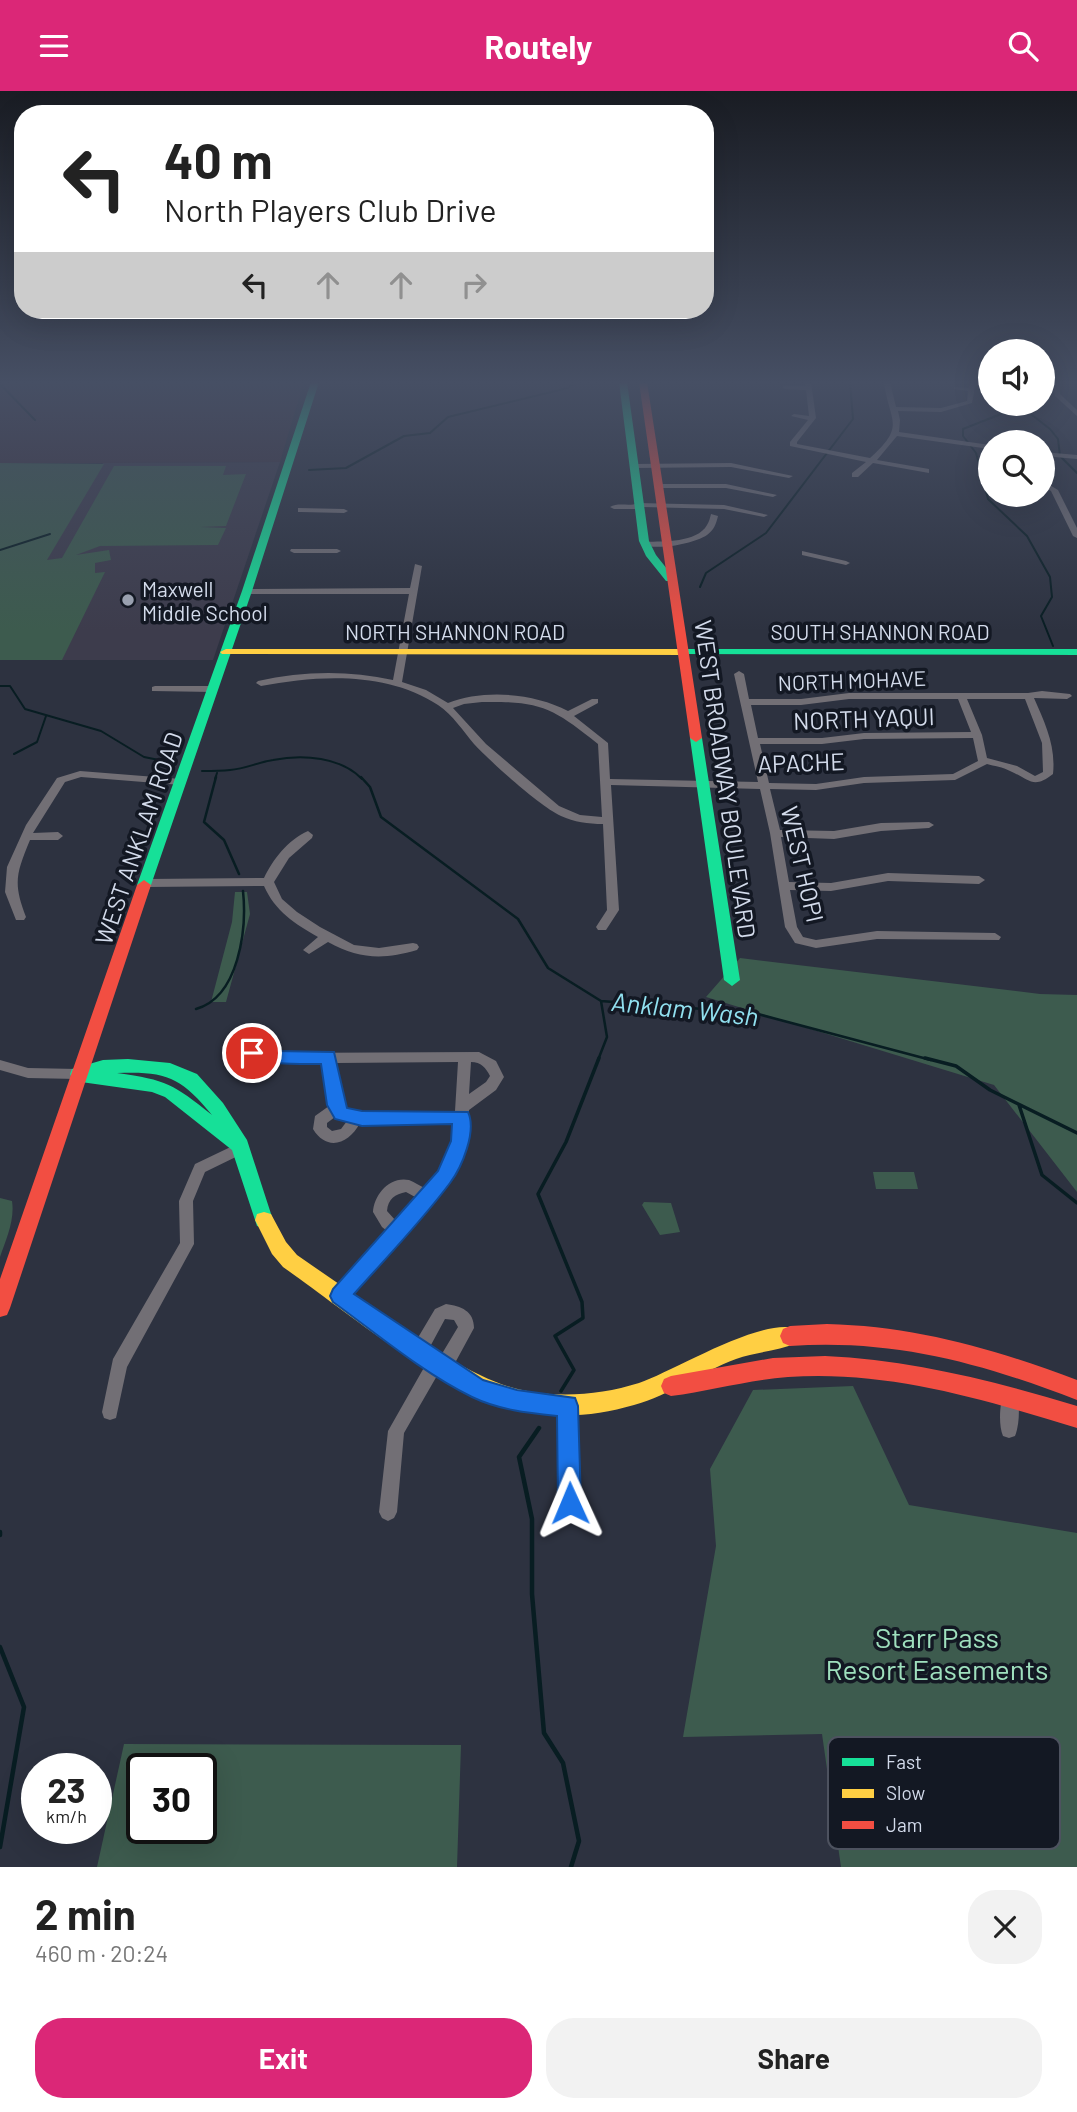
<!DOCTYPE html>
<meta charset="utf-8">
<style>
body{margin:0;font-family:Barlow,sans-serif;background:#f2f2f2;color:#222;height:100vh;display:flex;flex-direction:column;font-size:26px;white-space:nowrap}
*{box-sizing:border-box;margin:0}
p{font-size:23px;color:#767676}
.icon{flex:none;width:38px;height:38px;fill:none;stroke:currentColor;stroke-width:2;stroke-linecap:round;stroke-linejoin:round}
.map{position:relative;height:1776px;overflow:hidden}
.sheet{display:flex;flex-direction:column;background:#fff;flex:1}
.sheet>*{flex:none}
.guide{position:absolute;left:14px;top:14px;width:700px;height:214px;border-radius:28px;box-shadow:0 7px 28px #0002;background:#fff;color:#222;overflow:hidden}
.tools{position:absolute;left:978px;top:248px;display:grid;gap:14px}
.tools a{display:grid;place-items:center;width:77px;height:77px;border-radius:50%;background:#fff;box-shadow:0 7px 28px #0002;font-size:35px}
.speed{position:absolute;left:21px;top:1662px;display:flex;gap:14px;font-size:35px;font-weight:700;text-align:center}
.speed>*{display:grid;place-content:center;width:91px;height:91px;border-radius:50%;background:#fff;box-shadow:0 7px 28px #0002;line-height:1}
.speed small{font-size:18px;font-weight:400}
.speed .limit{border:4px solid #111;border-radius:10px;background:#fff;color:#111}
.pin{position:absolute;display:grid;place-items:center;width:60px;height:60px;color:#fff;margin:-30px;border:4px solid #fff;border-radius:50%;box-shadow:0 2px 7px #0007}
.me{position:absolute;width:77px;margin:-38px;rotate:359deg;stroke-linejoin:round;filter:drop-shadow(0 0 5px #0008)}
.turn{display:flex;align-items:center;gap:24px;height:147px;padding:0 35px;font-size:32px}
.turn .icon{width:91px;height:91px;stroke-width:2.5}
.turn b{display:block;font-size:49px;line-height:60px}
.lanes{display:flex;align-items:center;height:66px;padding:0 35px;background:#0003;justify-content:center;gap:35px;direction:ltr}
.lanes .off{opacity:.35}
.round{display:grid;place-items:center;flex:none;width:74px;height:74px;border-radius:28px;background:#f2f2f2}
.overview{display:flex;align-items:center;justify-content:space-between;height:119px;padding:0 35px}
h1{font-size:42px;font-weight:700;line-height:52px}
.primary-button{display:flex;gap:14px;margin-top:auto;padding:14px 35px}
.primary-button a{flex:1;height:80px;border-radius:28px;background:#db2777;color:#fff;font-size:28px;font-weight:700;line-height:80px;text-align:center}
.primary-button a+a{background:#f2f2f2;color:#222}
header{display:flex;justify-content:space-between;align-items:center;height:91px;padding:0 35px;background:#db2777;color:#fff;font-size:32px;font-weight:700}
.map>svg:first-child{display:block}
.commercial{fill:#3d3341}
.education{fill:#3d3c4c}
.green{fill:#3d5b4e;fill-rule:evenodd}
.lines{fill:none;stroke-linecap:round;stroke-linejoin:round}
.stream-far3{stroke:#081d22;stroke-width:2}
.stream-far2{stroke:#081d22;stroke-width:2.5}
.stream-far1{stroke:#081d22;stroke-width:3.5}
.stream{stroke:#081d22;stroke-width:4.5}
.street{fill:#726f75;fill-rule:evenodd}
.fast{fill:#16e098;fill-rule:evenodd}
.slow{fill:#ffcf43;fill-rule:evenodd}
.jam{fill:#f24e42;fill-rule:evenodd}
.route{fill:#1a73e8;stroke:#114b97;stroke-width:2}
.poi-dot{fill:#99a0af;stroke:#131823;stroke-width:2.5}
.labels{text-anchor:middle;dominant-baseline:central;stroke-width:7;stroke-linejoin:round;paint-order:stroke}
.far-poi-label{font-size:21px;fill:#d3dbeb;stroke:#131823;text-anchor:start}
.far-street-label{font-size:21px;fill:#d3dbeb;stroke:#131823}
.street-label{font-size:24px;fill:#d3dbeb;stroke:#131823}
.water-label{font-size:26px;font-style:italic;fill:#91e1f0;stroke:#131823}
.near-park-label{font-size:28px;fill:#9fe0be;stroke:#131823}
.key{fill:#131823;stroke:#4d525f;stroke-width:2}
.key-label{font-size:19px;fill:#d3dbeb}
</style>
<header><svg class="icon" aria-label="menu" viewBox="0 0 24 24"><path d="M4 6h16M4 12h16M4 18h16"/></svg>Routely<svg class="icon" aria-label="search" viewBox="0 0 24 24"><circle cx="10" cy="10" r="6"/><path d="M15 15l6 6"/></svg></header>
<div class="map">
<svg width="1077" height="1776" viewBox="0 0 1077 1776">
<rect width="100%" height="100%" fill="#2d3240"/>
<!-- commercial -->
<path class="commercial" d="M0,291H304L280,371L103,372H0Z"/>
<!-- education -->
<path class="education" d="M280,371L213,569H0V549L103,372Z"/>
<!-- green -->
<path class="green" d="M0,372L104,373L47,469L62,467L114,375H226L223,384L246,383L226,435L200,436L226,437L218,454L100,455L76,464L109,459L111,469L95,472V482L105,481L62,569H0Z
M235,801H247L250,823L226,911H211L232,831Z
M740,867L1040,903L1077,904V1101L994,994L706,906Z
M873,1081H914L918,1098H876Z
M0,1107L12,1110C15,1129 6,1149 0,1166Z
M644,1111L671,1112L680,1141L660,1144L642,1114Z
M853,1295L909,1414L1077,1442V1776H841L822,1643L683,1646L716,1455L710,1378L753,1299Z
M124,1653L461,1654L457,1776H97ZM142,1678H201V1738H142Z"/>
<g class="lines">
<!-- stream-far3 -->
<path class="stream-far3" d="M0,293L35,329
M1016,313L1006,321L963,338V345L976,362L988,408L1027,445L1050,486L1052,506L1041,525L1053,555
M1018,313L1050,338L1058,348L1060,365L1077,382
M309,379L346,377L404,345L430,342L448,326L568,297L576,291
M0,459L50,443
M700,496L706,482L766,442L853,328L850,291
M0,595H10L25,618L101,640L144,666L169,671
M14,663L37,651L46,625
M202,680C211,680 221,680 230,679C245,678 259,671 273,669C303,663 341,666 362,688
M215,688L217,682"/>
<!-- stream-far2 -->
<path class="stream-far2" d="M216,686L204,731L224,749L239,783
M361,686L370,696L381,726L518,828L548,877L601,910L754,922L931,969
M196,918C239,906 247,838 243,800
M598,969L607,946L601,910"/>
<!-- stream-far1 -->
<path class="stream-far1" d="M925,967L956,975L990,999L1077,1042
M1019,1014L1042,1084L1077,1112
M561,1300L574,1279L555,1245L583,1227L582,1211L538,1103L566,1051L599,967"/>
<!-- stream -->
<path class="stream" d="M539,1337L519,1366L532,1428V1503L544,1642L563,1672L579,1750L571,1776
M0,1441V1444
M0,1556L24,1616L0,1756"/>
<!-- street -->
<path class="street" d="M805,291H811L816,327L797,351V353L870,367C907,334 889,331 884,291H890L896,316L941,317L967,310L968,300L954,298V296L969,297L970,291H976L972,312L941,321L898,320L900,329L899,341L990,354V358L897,345L877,369L929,378V382L873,372L858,386H852V382L866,371L790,355V351L808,329L791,325L794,323L809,325L806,299L785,298L782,296L785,294L805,295Z
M1053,291H1059L1060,303L1077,319V325L1055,305Z
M1012,346L1014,347L1016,352H1009V348Z
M1043,361L1077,364V368L1043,365Z
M731,372L793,385L789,387L731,376L634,377L630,375L634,373Z
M1043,390L1058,399L1077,437V447L1073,445L1051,400L1043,395Z
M656,393H726L777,404L773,406L726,397H656Z
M638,412L724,414L768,424L764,426L724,418L643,416L639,418H614L610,416C618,411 630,416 638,412Z
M298,417L344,418L348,420L344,422L301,421H298Z
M711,423L718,425C716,433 714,439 707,444C694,453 655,460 642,453L646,451C663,450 697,452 707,434C709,431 710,427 711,423Z
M291,458H337L341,460L337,462H294L290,460Z
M802,460L846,470L850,472L846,474L802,464Z
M415,473L422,475L402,591L426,599L448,612C484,598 534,602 568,620L592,608H598V612L574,625L608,652L610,688L758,691L734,583L739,580L744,583L749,608H801L849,602H1028L1042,600L1070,603L1072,605L1067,608L1034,607C1045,632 1056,655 1053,683C1033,699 1029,688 1010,680C1003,676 994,675 987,673L955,689L864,692L816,699L770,698L780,739L834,740L881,732L929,731L934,734L929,737L881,740L834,748L781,746L789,791L831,792L888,782L979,785L985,789L979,793L888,790L831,800L790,799L797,836L803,846L816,849L877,840L995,842L1001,846L999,849L877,848L816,857L795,852L785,836L770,742L760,698L611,694L619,819L606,839H598L596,836L607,819L603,733C588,733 574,731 561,725C539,715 491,671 474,653C463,640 453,624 438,614C387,580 318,584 261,595L256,592L258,590C302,580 348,579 393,589L409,503H247L243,500L244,498L410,497ZM849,608H958L971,641L864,642L822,647H758L751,614H801ZM967,608H1025L1042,652L1043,681L1035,685L1017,675L987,667L982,644ZM482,611C541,610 553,617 598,653L602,726L580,724L559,715L486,653L453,617L464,613ZM973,647L978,670L953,683L864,686L816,693L769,692L760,653H822L864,648Z
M155,595H213L218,598L213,601L152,600V596Z
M80,680L181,688L186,691L181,694L81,686L65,691L33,742L58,741L63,745L58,749H30C16,783 13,792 26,826L24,829H16L5,801L7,776L26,734L57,687Z
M308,740L313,744L312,747L289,767L274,791L282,808L297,821L320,836L354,854L379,857L413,852L417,853L419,856L417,859C383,869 359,868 328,851L309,863L303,859L318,846C295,833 275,820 264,795L146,796L140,792L146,788L264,787C273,768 288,749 308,740Z
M257,956L274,962L479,961L496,970L504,986L496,999L469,1019L467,1050L450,1089L345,1210L340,1212L335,1210L332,1205L335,1200L387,1140L382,1136L373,1121C374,1104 389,1085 409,1089C414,1091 420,1095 425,1097C442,1078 453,1058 454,1032H360C349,1053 327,1061 313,1038L315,1025L329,1015L323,972H278C275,991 251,993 237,983L235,971L243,960ZM257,966L264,968L265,974C260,978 255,982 249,977V972ZM458,971L455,1020L362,1021L345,1018L342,1013L336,972ZM471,971C481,971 486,977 490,985L486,991L469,1003ZM335,1026L347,1030L341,1038L332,1040L327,1036V1032ZM406,1101L417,1107L396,1130L387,1120C388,1108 395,1103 406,1101Z
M0,969L28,977L78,978L83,979L85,983L83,987L78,988L28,987L0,979Z
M241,1051L246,1053L248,1057L246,1061L205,1081L193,1110L194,1153L127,1276L116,1327L110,1329L104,1327L102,1321L113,1268L180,1152L179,1110L195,1073Z
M446,1213C461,1215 474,1220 474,1237L449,1283L443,1285L438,1283L404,1342L397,1421L394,1427L388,1430L382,1427L379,1421L388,1340L430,1266L436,1264L440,1266L458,1236L454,1229L445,1228L425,1265L419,1268L413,1265L411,1260L413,1255L435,1218Z
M1010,1298L1016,1300C1020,1312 1020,1333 1015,1345L1009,1347L1003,1345C998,1333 1000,1312 1004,1300Z
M568,1307L574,1309L576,1315L579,1412L576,1418L570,1421L564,1418L561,1412L560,1315L562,1309Z"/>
<!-- fast -->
<path class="fast" d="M311,291H319L252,500L151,794L149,798H139L137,794L242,500Z
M619,291H627L649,450L656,464L675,488L674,490H666L646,465L639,450Z
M683,558H1077V564L679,563L677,561Z
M696,643L702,647L740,889L732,895L724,889L690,647Z
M128,968L170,972L197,983L223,1012L247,1049L273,1129L271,1135L264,1137L257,1135L232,1059L165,1006L152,1001L81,991L72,988L70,983L72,978L103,969ZM117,982C166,980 181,986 212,1024C173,993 167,989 117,982Z"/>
<!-- slow -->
<path class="slow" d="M226,558H683L689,561L683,564L222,563L220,561Z
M264,1121L271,1123L286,1151L297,1164C330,1187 364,1210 397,1233C441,1262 486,1296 539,1302C573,1306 607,1302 639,1292C674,1280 763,1225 797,1238L800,1245L797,1252C778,1260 756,1261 736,1268C701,1281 670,1304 634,1314C603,1323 572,1327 539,1323C455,1313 353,1225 283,1176L272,1163L255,1129L257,1123Z"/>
<!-- jam -->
<path class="jam" d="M639,291H647L702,647L696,651L690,647Z
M144,789L151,794L10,1217L7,1224L0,1226V1188L137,794Z
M827,1233C915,1235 995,1258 1077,1289V1309C981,1272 894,1248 790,1255L783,1252L780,1245L783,1238L790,1235Z
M825,1265C912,1269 994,1290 1077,1315V1337C983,1308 887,1279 788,1286C748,1289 710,1300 671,1305L664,1302L661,1295L664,1288L671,1285L773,1267Z"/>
</g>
<!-- sky -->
<linearGradient id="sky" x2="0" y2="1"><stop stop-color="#191c23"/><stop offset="0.54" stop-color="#464f64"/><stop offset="1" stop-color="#464f64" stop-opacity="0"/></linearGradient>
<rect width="1077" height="540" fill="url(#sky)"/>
<!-- route -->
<path class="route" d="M252,955H266L275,960L334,961L347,1017L362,1020L468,1021C477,1040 462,1076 450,1092C421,1131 386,1167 354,1203L483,1289L517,1299L575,1307L578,1315L581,1412L578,1420L570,1423L562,1420L558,1412L557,1325C528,1322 499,1319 472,1306C423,1282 377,1243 333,1211L330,1205L333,1198L438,1080L451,1050L452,1033L362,1035L335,1028L327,1014L321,973C295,973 270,974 246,966L244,962L246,957Z"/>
<!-- markers -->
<circle class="poi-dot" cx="128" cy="509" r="7"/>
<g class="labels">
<!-- far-poi labels -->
<g class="far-poi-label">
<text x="142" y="497">Maxwell<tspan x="142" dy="24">Middle School</tspan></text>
</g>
<!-- far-street labels -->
<g class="far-street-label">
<text x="455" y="540">NORTH SHANNON ROAD</text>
<text x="880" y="540">SOUTH SHANNON ROAD</text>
<text transform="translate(852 589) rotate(-2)">NORTH MOHAVE</text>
</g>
<!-- street labels -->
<g class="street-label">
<text transform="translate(864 627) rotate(-2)">NORTH YAQUI</text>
<text transform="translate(801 671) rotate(-2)">APACHE</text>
<text transform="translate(726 688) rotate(82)">WEST BROADWAY BOULEVARD</text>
<text transform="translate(138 747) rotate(-71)">WEST ANKLAM ROAD</text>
<text transform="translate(803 773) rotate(77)">WEST HOPI</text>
</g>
<!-- water labels -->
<g class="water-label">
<text transform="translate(685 917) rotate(6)">Anklam Wash</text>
</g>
<!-- near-park labels -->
<g class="near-park-label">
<text x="937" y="1546">Starr Pass<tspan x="937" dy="32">Resort Easements</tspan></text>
</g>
</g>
<!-- legend -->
<rect x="828" y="1646" width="232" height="112" rx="10" class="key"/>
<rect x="842" y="1667" width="32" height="8" fill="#16e098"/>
<rect x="842" y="1698" width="32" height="9" fill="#ffcf43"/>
<rect x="842" y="1730" width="32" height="8" fill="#f24e42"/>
<g class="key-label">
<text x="886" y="1678">Fast</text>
<text x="886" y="1709">Slow</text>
<text x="886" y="1741">Jam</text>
</g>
</svg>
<div class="tools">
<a><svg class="icon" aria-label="sound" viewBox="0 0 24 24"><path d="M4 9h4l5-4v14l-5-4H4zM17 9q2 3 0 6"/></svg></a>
<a><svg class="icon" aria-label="search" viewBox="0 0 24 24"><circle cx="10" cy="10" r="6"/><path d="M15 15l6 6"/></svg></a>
</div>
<div class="speed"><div>23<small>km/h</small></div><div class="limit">30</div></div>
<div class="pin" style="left:252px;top:962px;background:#d93025"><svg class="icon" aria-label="arrive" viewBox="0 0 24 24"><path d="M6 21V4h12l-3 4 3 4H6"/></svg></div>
<svg class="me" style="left:570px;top:1412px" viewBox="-20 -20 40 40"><path d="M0-17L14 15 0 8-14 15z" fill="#1a73e8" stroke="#fff" stroke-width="4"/></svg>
<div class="guide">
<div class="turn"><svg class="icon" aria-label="left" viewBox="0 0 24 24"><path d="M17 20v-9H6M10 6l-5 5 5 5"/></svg><div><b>40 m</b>North Players Club Drive</div></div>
<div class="lanes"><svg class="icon" aria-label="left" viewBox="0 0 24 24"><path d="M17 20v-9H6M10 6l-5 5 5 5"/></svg><svg class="icon off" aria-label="ahead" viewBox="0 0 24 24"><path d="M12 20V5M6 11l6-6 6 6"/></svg><svg class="icon off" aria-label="ahead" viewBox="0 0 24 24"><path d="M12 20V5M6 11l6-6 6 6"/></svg><svg class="icon off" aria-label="right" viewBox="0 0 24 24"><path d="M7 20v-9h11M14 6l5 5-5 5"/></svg></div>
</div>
</div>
<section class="sheet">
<div class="overview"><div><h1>2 min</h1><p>460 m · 20:24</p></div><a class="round"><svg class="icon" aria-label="close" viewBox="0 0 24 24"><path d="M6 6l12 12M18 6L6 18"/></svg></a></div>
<div class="primary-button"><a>Exit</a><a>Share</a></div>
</section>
